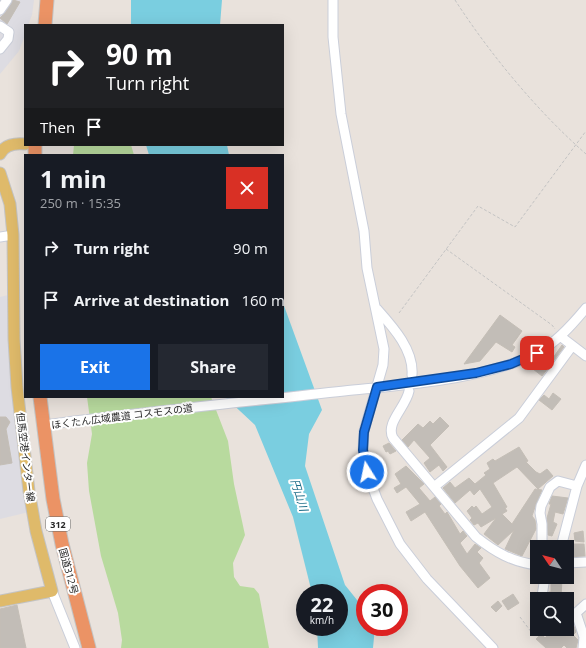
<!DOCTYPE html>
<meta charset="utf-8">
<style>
body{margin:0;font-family:"Open Sans","Noto Sans JP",sans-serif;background:#242831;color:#f1f3f6;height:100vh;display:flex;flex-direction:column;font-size:15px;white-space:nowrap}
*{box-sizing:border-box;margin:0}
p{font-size:13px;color:#9ea1a6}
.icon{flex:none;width:22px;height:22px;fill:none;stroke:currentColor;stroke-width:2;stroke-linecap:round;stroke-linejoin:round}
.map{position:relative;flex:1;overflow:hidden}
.side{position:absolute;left:24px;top:154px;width:260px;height:244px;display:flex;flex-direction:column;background:#171b24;border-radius:0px;box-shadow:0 4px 16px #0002}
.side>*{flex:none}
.banner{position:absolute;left:24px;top:24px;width:260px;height:122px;border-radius:0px;box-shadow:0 4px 16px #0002;background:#202124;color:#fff;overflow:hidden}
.needle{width:26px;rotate:305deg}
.tools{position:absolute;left:530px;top:540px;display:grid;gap:8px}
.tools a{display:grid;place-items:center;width:44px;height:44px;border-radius:0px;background:#171b24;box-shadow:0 4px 16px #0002;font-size:20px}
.speed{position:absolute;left:296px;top:584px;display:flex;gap:8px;font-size:20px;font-weight:700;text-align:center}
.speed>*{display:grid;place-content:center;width:52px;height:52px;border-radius:50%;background:#171b24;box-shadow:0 4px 16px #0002;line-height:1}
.speed small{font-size:10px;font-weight:400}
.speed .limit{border:6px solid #d22;background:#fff;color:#111}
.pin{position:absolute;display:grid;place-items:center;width:34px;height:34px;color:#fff;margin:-17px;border-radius:8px;box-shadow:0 2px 6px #0006}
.me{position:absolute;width:44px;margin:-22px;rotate:350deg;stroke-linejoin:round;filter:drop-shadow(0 0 3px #0008)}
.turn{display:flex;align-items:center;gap:14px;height:84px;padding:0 16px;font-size:18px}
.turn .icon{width:52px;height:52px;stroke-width:2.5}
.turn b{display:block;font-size:28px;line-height:34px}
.then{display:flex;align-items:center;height:38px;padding:0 16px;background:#0003;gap:8px;font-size:15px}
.round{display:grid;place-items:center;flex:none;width:42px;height:42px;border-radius:0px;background:#242831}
.summary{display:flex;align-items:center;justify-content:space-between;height:68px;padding:0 16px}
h1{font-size:24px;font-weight:700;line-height:30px}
.action{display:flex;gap:8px;margin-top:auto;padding:8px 16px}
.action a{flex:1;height:46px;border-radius:0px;background:#1a73e8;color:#fff;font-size:16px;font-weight:700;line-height:46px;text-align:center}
.action a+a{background:#242831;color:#f1f3f6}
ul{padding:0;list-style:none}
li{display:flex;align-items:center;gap:12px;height:52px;padding:0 16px}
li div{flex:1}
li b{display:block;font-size:15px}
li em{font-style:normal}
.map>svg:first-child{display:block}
.industrial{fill:#dddce2}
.green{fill:#b8da9e}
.water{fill:#7acee0}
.building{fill:#c2bdb7;stroke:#c4beb6}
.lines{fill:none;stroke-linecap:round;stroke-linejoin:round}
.minor-casing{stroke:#caced9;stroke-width:11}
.major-casing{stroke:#c3c3c3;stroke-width:13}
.highway-casing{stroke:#c3c3c3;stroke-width:15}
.path{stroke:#c3c3c3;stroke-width:1;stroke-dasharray:3 2;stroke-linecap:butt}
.minor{stroke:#fff;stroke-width:9}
.major{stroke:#dfba6a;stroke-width:11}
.highway{stroke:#eb9365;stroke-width:13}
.route-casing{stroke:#114b97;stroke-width:10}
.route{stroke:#1a73e8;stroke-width:7}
.labels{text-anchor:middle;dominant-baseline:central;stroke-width:4;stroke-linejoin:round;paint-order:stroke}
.shield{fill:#fff;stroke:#686868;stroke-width:1}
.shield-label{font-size:9px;font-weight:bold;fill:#282828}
.street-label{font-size:10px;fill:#282828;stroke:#fff}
.water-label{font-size:11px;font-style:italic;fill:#1d6d88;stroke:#fff}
</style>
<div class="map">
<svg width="586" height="648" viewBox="0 0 586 648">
<rect width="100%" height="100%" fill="#e9e2dc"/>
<!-- industrial -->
<path class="industrial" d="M0,0H34L32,15L28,25H25V35L19,51L0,74Z
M8,295L13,410L16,412L29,512L0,519V297Z"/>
<!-- green -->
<path class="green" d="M74,145H131L134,155H73Z
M87,397H211L228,441L234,484L245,535L233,563L234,577L240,586L254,588L259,594L269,648H121L122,640L118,613L101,556L89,491L87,463L92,434Z"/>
<!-- water -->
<path class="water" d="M131,0H222L220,25H131Z
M146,145H227L229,155H149Z
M283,303L322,410L309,434L305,466L345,585L365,610V627H375L373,648H318L317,627H339V593H312L293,517L255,425L225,397H283Z"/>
<!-- building -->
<path class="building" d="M13,0L20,2L7,24L0,18L5,13Z
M500,315L522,331L512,345L515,347L512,352L496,342L480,361L464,364Z
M562,345L564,347L542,376L533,369L536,365L544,371Z
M553,393L561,399L552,410L539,400L544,395L549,399Z
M0,417H6L10,422L6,429L12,463L0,465Z
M440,417L449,426L430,445L447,467L443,471L439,465L430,472L424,463L430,458L414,440L408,447L402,440L418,424L423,428L430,421L433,424Z
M389,443L396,451L390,454L388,451L386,452L383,446Z
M519,447L528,461L526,462L536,472L540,474L547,469L553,476L538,489L517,467L493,483L507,507L505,508L507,511L502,514L512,524L535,489L542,490L536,504L532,516L535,520L536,529L522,556L505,549L514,530L498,545L484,534L496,518L481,527L478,523L474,525L470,520L472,518L467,511L472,506L474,508L476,506L482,514L492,507L480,489L474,495L470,490L455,503L443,488L450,482L455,488L469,478L475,484L486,475L484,473L490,469L487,463L493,459L495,461Z
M406,466L424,484L419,488L430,501L435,497L441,504L439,506L445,514L447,512L450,517L460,534L463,531L467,536L460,543L467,554L475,544L481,548L477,552L483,558L479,563L490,578L478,588L460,566L425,512L411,521L406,512L420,504L406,487L397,493L394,488L401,484L395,474Z
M552,496L568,498L563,514L555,512L553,522L557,524L552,536L548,535L547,518L551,504H549Z
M583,531L584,542L575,541L574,533Z
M568,544H584L585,556L567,557Z
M551,577H562L561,599H547L549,592H551Z
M513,594L519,603L508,610L502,601Z
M498,601L502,606L496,612L491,607Z
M17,605L26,648H0V609Z
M567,616L572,621L576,632L573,635L578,640L576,648H567L564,645L561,648H546L536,639L541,634L545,638L554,629H558L567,637Z"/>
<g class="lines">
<defs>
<path id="minor" d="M333,0V37L341,114L364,231L367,268L384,349L383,365L364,431L363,450L367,472L377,499L400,544L427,579L493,648
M0,10L7,0
M0,26L9,32L8,39L0,49
M0,237L13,235
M377,309C393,327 414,350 412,375
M560,336L586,356
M409,391C406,407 385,423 393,438L476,537C495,552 512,562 537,565
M43,425C143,412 244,402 344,391C402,385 485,380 537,353C556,343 572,325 586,308
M434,487L519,418L572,346
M542,547V524L540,513L541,506L550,487L558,481L577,486
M561,547L577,486L586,465
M567,563L586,562
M52,591L75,648
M542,596L545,577
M583,648L584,637L576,613L586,604"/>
<path id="major" d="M0,154C5,144 15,143 25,144
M0,173L10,204L13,235L14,339L17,387L29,491L36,531L52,591L0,601"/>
<path id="highway" d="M45,25L47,0
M35,155V145
M40,397L53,499L62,544L89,648"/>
</defs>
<!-- minor casing -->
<use href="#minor" class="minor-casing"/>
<!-- major casing -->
<use href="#major" class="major-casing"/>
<!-- highway casing -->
<use href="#highway" class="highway-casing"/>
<!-- path -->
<path class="path" d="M455,0C490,54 537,111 586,154
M446,249L552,325L555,329
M399,313L478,206L515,227L586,131
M520,617L532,633L536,634L545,629"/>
<!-- minor -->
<use href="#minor" class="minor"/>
<!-- major -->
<use href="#major" class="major"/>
<!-- highway -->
<use href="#highway" class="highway"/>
</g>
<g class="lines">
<defs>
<path id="route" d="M367,472L363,450L364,432L377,387L476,373L511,364L537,353"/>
</defs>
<!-- route casing -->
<use href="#route" class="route-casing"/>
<!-- route -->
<use href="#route" class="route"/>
</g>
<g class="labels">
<!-- shield labels -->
<rect class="shield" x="46" y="517" width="24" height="14" rx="3"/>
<g class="shield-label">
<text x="58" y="524">312</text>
</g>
<!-- street labels -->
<g class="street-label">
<text transform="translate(122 416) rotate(-7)">ほくたん広域農道 コスモスの道</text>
<text transform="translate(26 457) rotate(83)">但馬空港インター線</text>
<text transform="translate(69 571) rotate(75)">国道312号</text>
</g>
<!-- water labels -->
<g class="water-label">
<text transform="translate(300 495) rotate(73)">円山川</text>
</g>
</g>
</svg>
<div class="tools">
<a><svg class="needle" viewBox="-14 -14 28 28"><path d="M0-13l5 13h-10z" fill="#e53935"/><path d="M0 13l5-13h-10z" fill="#9ea1a6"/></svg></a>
<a><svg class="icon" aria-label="search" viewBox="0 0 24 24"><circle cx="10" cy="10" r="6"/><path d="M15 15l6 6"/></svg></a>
</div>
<div class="speed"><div>22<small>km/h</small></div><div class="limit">30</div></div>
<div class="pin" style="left:537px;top:353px;background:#d93025"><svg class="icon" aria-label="arrive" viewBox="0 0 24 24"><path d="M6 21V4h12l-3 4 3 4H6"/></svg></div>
<svg class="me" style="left:367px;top:472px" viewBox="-20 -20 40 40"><circle r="17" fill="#1a73e8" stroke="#fff" stroke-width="3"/><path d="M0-11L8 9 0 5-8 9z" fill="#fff"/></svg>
<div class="banner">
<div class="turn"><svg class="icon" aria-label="right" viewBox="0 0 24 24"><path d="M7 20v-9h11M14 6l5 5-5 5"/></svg><div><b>90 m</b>Turn right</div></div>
<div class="then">Then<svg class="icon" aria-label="arrive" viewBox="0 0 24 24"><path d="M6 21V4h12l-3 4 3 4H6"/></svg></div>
</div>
<section class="side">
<div class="summary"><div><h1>1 min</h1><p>250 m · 15:35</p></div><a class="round" style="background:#d93025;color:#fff"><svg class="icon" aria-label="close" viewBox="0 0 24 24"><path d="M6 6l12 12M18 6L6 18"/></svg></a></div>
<ul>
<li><svg class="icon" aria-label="right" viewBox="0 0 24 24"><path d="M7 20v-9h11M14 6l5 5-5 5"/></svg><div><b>Turn right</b></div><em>90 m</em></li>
<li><svg class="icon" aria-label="arrive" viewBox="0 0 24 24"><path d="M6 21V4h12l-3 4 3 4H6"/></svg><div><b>Arrive at destination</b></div><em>160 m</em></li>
</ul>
<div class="action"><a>Exit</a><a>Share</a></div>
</section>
</div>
